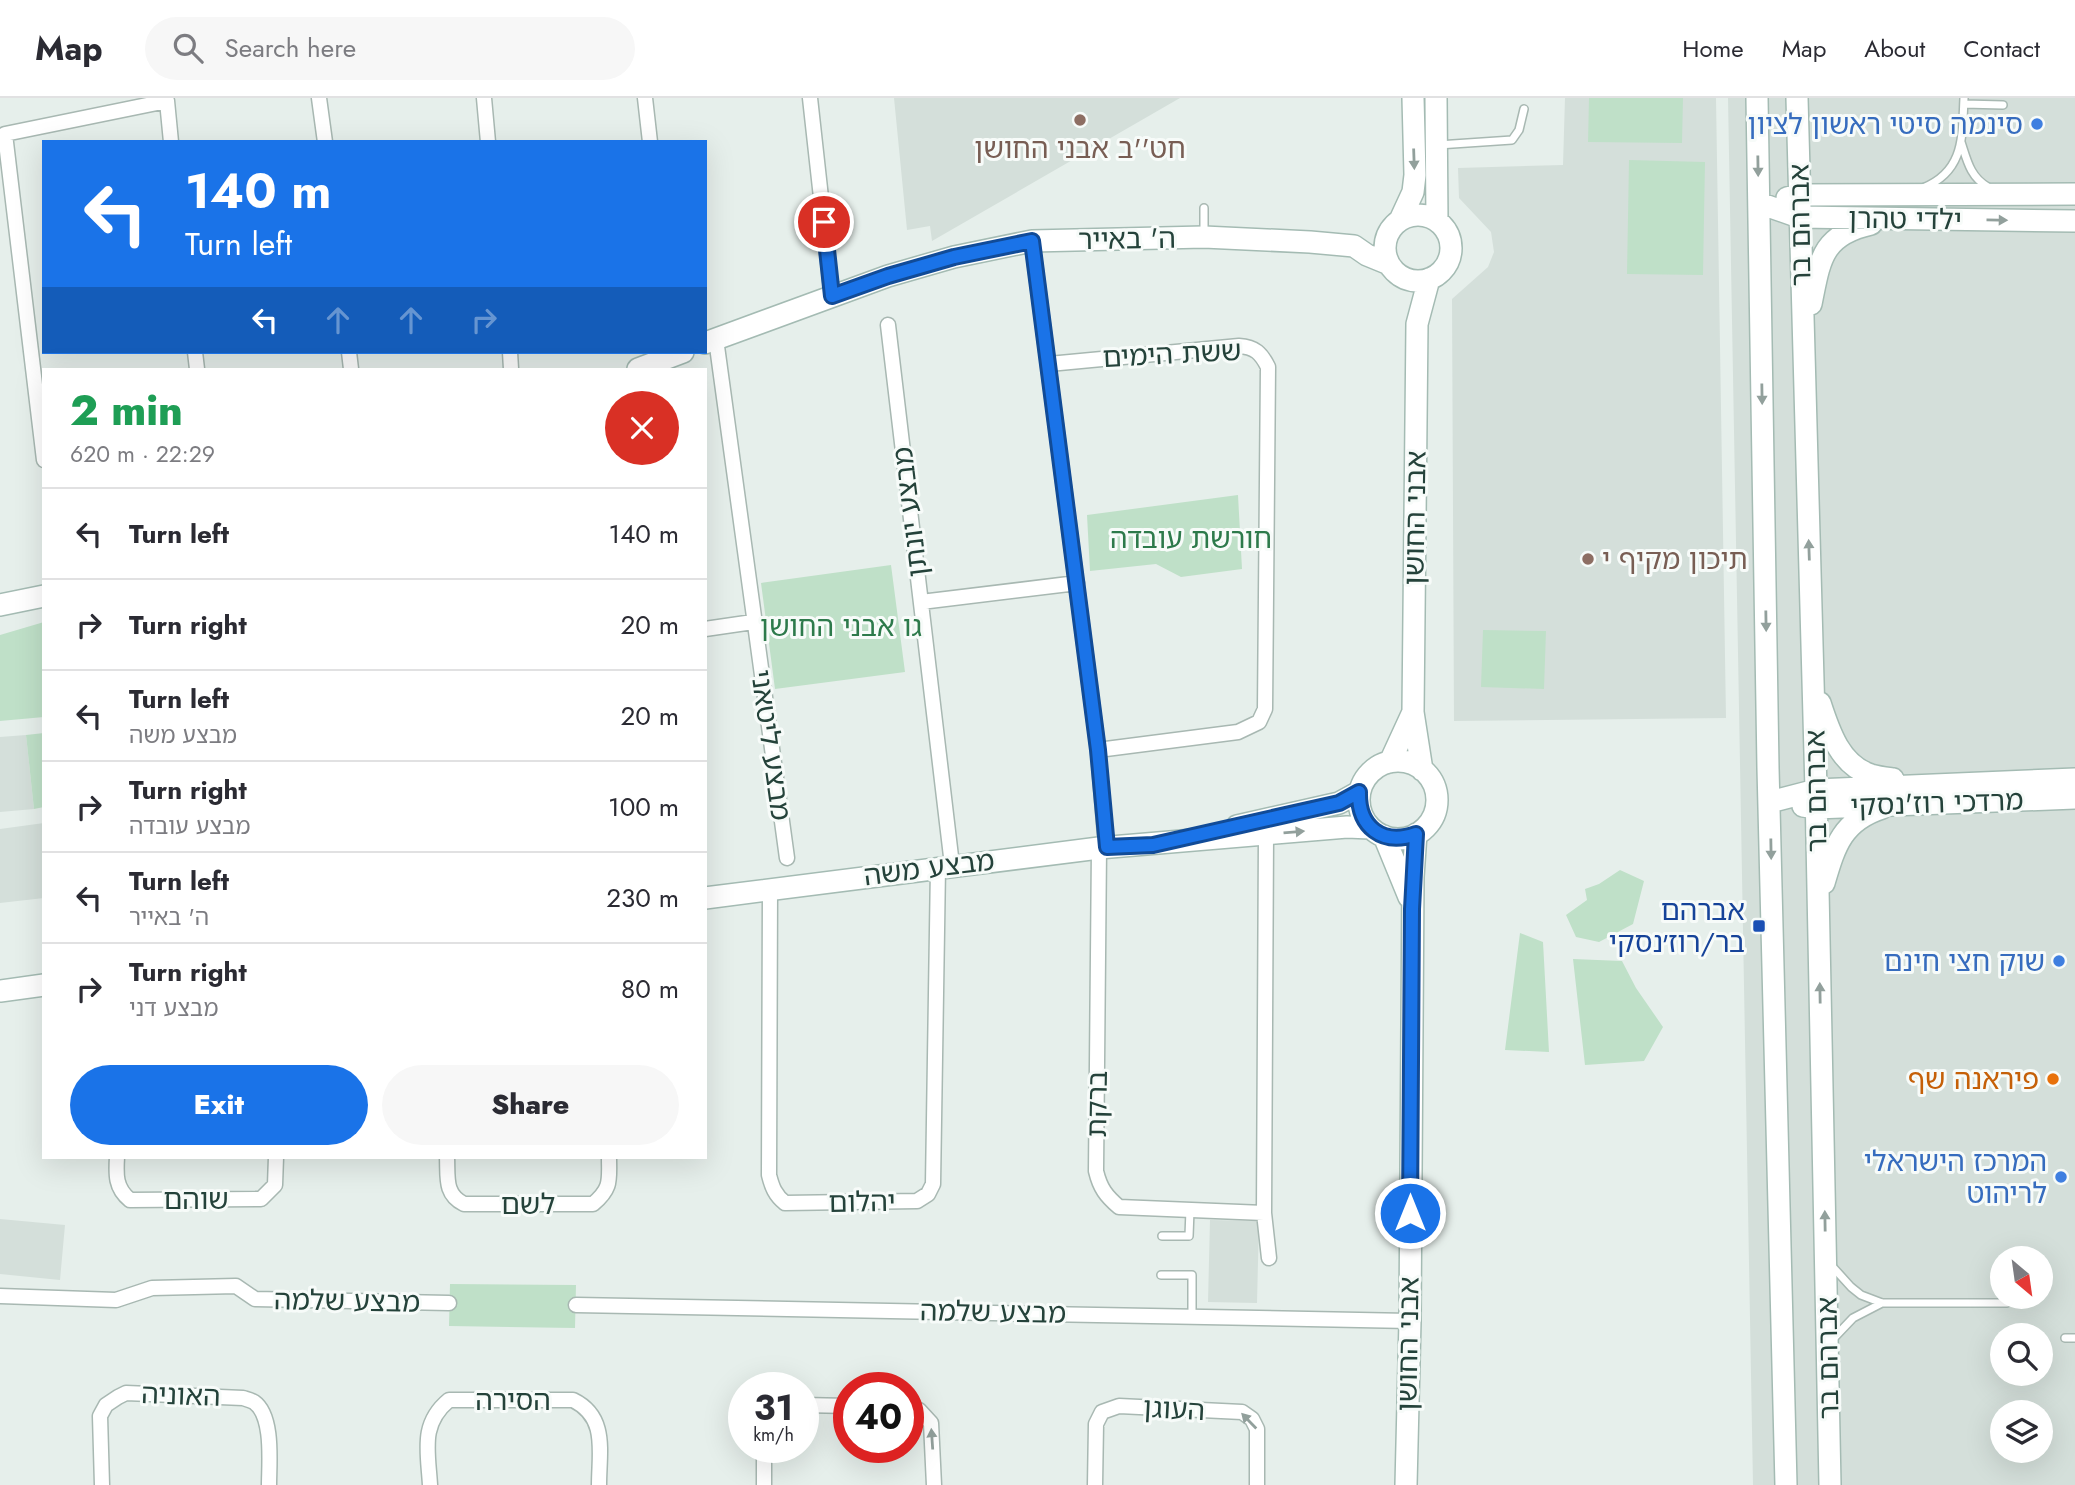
<!DOCTYPE html>
<meta charset="utf-8">
<style>
body{margin:0;font-family:Jost,"Noto Sans Hebrew",sans-serif;background:#f7f7f7;color:#2b2b33;height:100vh;display:flex;flex-direction:column;font-size:26px;white-space:nowrap}
*{box-sizing:border-box;margin:0}
p{font-size:23px;color:#7c7c81}
.icon{flex:none;width:38px;height:38px;fill:none;stroke:currentColor;stroke-width:2;stroke-linecap:round;stroke-linejoin:round}
.map{position:relative;flex:1;overflow:hidden}
.details{position:absolute;left:42px;top:270px;width:665px;height:791px;display:flex;flex-direction:column;background:#fff;border-radius:0px;box-shadow:0 7px 28px #0002}
.details>*{flex:none}
.guide{position:absolute;left:42px;top:42px;width:665px;height:214px;border-radius:0px;box-shadow:0 7px 28px #0002;background:#1a73e8;color:#fff;overflow:hidden}
.needle{width:46px;rotate:151deg}
.fabs{position:absolute;left:1990px;top:1148px;display:grid;gap:14px}
.fabs a{display:grid;place-items:center;width:63px;height:63px;border-radius:50%;background:#fff;box-shadow:0 7px 28px #0002;font-size:35px}
.speed{position:absolute;left:728px;top:1274px;display:flex;gap:14px;font-size:35px;font-weight:700;text-align:center}
.speed>*{display:grid;place-content:center;width:91px;height:91px;border-radius:50%;background:#fff;box-shadow:0 7px 28px #0002;line-height:1}
.speed small{font-size:18px;font-weight:400}
.speed .limit{border:10px solid #d22;background:#fff;color:#111}
.pin{position:absolute;display:grid;place-items:center;width:60px;height:60px;color:#fff;margin:-30px;border:4px solid #fff;border-radius:50%;box-shadow:0 2px 7px #0007}
.me{position:absolute;width:77px;margin:-38px;rotate:0deg;stroke-linejoin:round;filter:drop-shadow(0 0 5px #0008)}
.turn{display:flex;align-items:center;gap:24px;height:147px;padding:0 28px;font-size:32px}
.turn .icon{width:91px;height:91px;stroke-width:2.5}
.turn b{display:block;font-size:49px;line-height:60px}
.lanes{display:flex;align-items:center;height:66px;padding:0 28px;background:#0003;justify-content:center;gap:35px;direction:ltr}
.lanes .off{opacity:.35}
.round{display:grid;place-items:center;flex:none;width:74px;height:74px;border-radius:37px;background:#f7f7f7}
.overview{display:flex;align-items:center;justify-content:space-between;height:119px;padding:0 28px}
h1{font-size:42px;font-weight:800;line-height:52px;color:#1e9e55}
.button{display:flex;gap:14px;margin-top:auto;padding:14px 28px}
.button a{flex:1;height:80px;border-radius:42px;background:#1a73e8;color:#fff;font-size:28px;font-weight:800;line-height:80px;text-align:center}
.button a+a{background:#f7f7f7;color:#2b2b33}
ul{padding:0;list-style:none}
li{display:flex;align-items:center;gap:21px;height:91px;padding:0 28px;border-top:2px solid #e1e1e2}
li div{flex:1}
li b{display:block;font-size:26px}
li em{font-style:normal}
header{display:flex;align-items:center;gap:42px;box-sizing:border-box;height:98px;padding:0 35px;background:#fff;border-bottom:2px solid #e1e1e2}
header strong{font-size:33px}
nav{display:flex;gap:38px;margin-inline-start:auto;font-size:24px}
.search{width:490px;height:63px;background:#f7f7f7;display:flex;align-items:center;gap:18px;box-sizing:border-box;padding:0 24px;border-radius:38px;color:#7c7c81;font-size:26px}
.map>svg:first-child{display:block}
.built{fill:#d4dfda;fill-rule:evenodd}
.green{fill:#bfe0c8}
.lines{fill:none;stroke-linecap:round;stroke-linejoin:round}
.lane-casing{stroke:#a8b8b2;stroke-width:10}
.street-casing{stroke:#a8b8b2;stroke-width:17}
.secondary-casing{stroke:#a4bbb3;stroke-width:24}
.lane{stroke:#fff;stroke-width:7}
.street{stroke:#fff;stroke-width:14}
.secondary{stroke:#fff;stroke-width:21}
.oneway{fill:#92a09c}
.route-casing{stroke:#114b97;stroke-width:18}
.route{stroke:#1a73e8;stroke-width:12}
.education-dot{fill:#8d6e63;stroke:#f7fbf9;stroke-width:2.5}
.shop-dot{fill:#3f7fe0;stroke:#f7fbf9;stroke-width:2.5}
.transit-dot{fill:#1a4fb4;stroke:#f7fbf9;stroke-width:2.5}
.food-dot{fill:#e8710a;stroke:#f7fbf9;stroke-width:2.5}
.labels{text-anchor:middle;dominant-baseline:central;stroke-width:6;stroke-linejoin:round;paint-order:stroke}
.shop-label{font-size:28px;fill:#366cbe;stroke:#f7fbf9;text-anchor:end}
.education-label{font-size:28px;fill:#785e54;stroke:#f7fbf9}
.street-label{font-size:28px;fill:#24423a;stroke:#f7fbf9}
.park-label{font-size:28px;fill:#2d7a4b;stroke:#f7fbf9}
.transit-label{font-size:28px;fill:#164399;stroke:#f7fbf9;text-anchor:end}
.food-label{font-size:28px;fill:#c56008;stroke:#f7fbf9;text-anchor:end}
</style>
<header>
<strong>Map</strong>
<div class="search"><svg class="icon" aria-label="search" viewBox="0 0 24 24"><circle cx="10" cy="10" r="6"/><path d="M15 15l6 6"/></svg>Search here</div>
<nav><a>Home</a><a>Map</a><a>About</a><a>Contact</a></nav>
</header>
<div class="map">
<svg width="2075" height="1387" viewBox="0 0 2075 1387">
<rect width="100%" height="100%" fill="#e6efeb"/>
<!-- built -->
<path class="built" d="M894,0H1180L932,143L930,128L907,132Z
M1565,0H1716L1726,620L1454,623L1452,201L1488,169L1494,154L1491,134L1459,100L1458,70L1563,67Z
M1728,0H2075V1387H1753ZM2002,1160H2040V1199H2002ZM2002,1237H2040V1276H2002ZM2002,1314H2040V1353H2002Z
M26,637L34,711L0,714V639Z
M44,725V800L0,805V731Z
M0,1121L65,1127L60,1182L0,1176Z
M1210,1122L1259,1123L1257,1205L1208,1204Z"/>
<!-- green -->
<path class="green" d="M1589,0H1683L1682,45L1588,44Z
M1629,62L1705,64L1703,177L1627,176Z
M1238,397L1242,471L1181,479L1156,466L1090,473L1087,417Z
M891,467L905,574L775,591L761,485Z
M44,524V619L0,623V537Z
M1483,532L1546,533L1544,591L1481,589Z
M44,635V709L34,711L26,637Z
M1620,772L1644,783L1633,826L1599,844L1576,839L1566,817L1587,802L1585,791L1599,786Z
M1520,835L1543,844L1549,954L1505,952Z
M1573,861L1622,863L1636,890L1663,929L1644,963L1585,967Z
M450,1186L576,1187L575,1230L449,1228Z"/>
<g class="lines">
<defs>
<path id="lane" d="M1964,6L2003,7
M1961,44C1967,62 1970,79 1988,89
M1438,47L1512,42L1519,32L1524,11
M1923,90C1965,73 1962,38 1964,0
M1204,110V138
M1162,1138H1189L1190,1112
M1831,1167L1851,1189L1861,1197L1882,1205H2007
M1161,1177H1192V1218
M2065,1240H2075
M1832,1242L1853,1220L1882,1205"/>
<path id="street" d="M319,0L325,44
M484,0L488,44
M645,0L650,44
M810,0L832,199
M1032,143L1098,652L1106,749
M888,227L952,767
M716,241L787,760
M195,254L197,271
M349,254L351,271
M510,254L511,271
M1049,266L1239,248C1255,249 1261,255 1268,269L1265,611L1259,624L1238,634L1098,652
M44,362L5,36L167,3L171,44
M921,504L1077,485
M705,531L753,524
M1266,737L1264,1115L1269,1160
M1099,750L1096,1073C1100,1090 1106,1098 1119,1109L1264,1115
M770,791L769,1077C772,1089 775,1097 785,1105L917,1103L928,1096L933,1086L938,769
M117,1059C116,1076 115,1090 130,1102L261,1101L275,1087L276,1059
M447,1059C448,1079 444,1096 464,1106H593C612,1090 609,1082 609,1059
M0,1198L116,1202L152,1190L236,1188L255,1201L449,1205
M576,1207L1410,1223
M803,1307L849,1308
M908,1308L919,1312L931,1325L934,1387
M764,1349V1387
M102,1387L100,1318L106,1307L118,1299L126,1295L243,1300C246,1301 250,1302 254,1304C274,1318 269,1366 269,1387
M430,1387C428,1353 420,1326 449,1302H573C608,1319 599,1354 599,1387
M1095,1387L1096,1326L1102,1314L1119,1308L1242,1314L1252,1321L1257,1331V1387"/>
<path id="secondary" d="M1436,0L1437,122
M1757,0L1768,670L1786,1387
M1797,0L1816,692L1830,1387
M1787,100L1799,97L2075,96
M1759,105L1799,119L2075,123
M1385 150a33 33 0 1 1 66 0a33 33 0 1 1-66 0Z
M1401,120L1413,94L1415,77L1413,0
M1811,206C1820,161 1822,137 1871,126
M705,245L888,178L954,159L1032,143L1204,139L1310,144L1354,148L1367,157L1389,166
M638,271L683,254
M0,507L44,498
M1820,605C1829,633 1840,667 1871,677C1878,679 1886,680 1893,681
M1359 702a39 39 0 1 1 78 0a39 39 0 1 1-78 0Z
M1390,664L1413,614
M1422,672L1413,614L1417,226L1429,181
M1770,704L1816,692L2075,681
M1803,708L1816,710L2075,700
M1237,728L1339,705L1359,694
M1384,738L1409,799
M1824,785C1835,748 1842,723 1882,710
M705,800L1099,750L1347,729L1370,730
M0,893L44,887
M1406,1387L1410,1223L1413,779L1416,736"/>
</defs>
<!-- lane casing -->
<use href="#lane" class="lane-casing"/>
<!-- street casing -->
<use href="#street" class="street-casing"/>
<!-- secondary casing -->
<use href="#secondary" class="secondary-casing"/>
<!-- lane -->
<use href="#lane" class="lane"/>
<!-- street -->
<use href="#street" class="street"/>
<!-- secondary -->
<use href="#secondary" class="secondary"/>
</g>
<!-- one-way arrows -->
<defs><path id="oneway-solid" d="M-6-.8H1V-3.2L6.5 0L1 3.2V.8H-6Z" transform="scale(1.75)"/></defs>
<g class="oneway">
<use href="#oneway-solid" transform="translate(1414 61) rotate(88)"/>
<use href="#oneway-solid" transform="translate(1758 68) rotate(89)"/>
<use href="#oneway-solid" transform="translate(1997 122) rotate(1)"/>
<use href="#oneway-solid" transform="translate(1762 296) rotate(89)"/>
<use href="#oneway-solid" transform="translate(1809 452) rotate(-92)"/>
<use href="#oneway-solid" transform="translate(1766 523) rotate(89)"/>
<use href="#oneway-solid" transform="translate(1294 734) rotate(-5)"/>
<use href="#oneway-solid" transform="translate(1771 751) rotate(89)"/>
<use href="#oneway-solid" transform="translate(1820 895) rotate(-91)"/>
<use href="#oneway-solid" transform="translate(1825 1123) rotate(-91)"/>
<use href="#oneway-solid" transform="translate(1249 1323) rotate(-134)"/>
<use href="#oneway-solid" transform="translate(932 1341) rotate(-94)"/>
</g>
<g class="lines">
<defs>
<path id="route" d="M824,124L832,198L888,178L954,159L1032,143L1098,652L1107,749L1153,747L1339,705L1359,694C1358,729 1382,748 1416,736L1412,811L1410,1115"/>
</defs>
<!-- route casing -->
<use href="#route" class="route-casing"/>
<!-- route -->
<use href="#route" class="route"/>
</g>
<!-- markers -->
<g class="education-dot">
<circle cx="1080" cy="22" r="7"/>
<circle cx="1588" cy="461" r="7"/>
</g>
<g class="shop-dot">
<circle cx="2037" cy="26" r="7"/>
<circle cx="2059" cy="863" r="7"/>
<circle cx="2061" cy="1079" r="7"/>
</g>
<rect class="transit-dot" x="1752" y="821" width="14" height="14" rx="3.5"/>
<circle class="food-dot" cx="2053" cy="981" r="7"/>
<g class="labels">
<!-- shop labels -->
<g class="shop-label">
<text x="2023" y="26">סינמה סיטי ראשון לציון</text>
<text x="2045" y="863">שוק חצי חינם</text>
<text x="2047" y="1063">המרכז הישראלי<tspan x="2047" dy="32">לריהוט</tspan></text>
</g>
<!-- education labels -->
<g class="education-label">
<text x="1080" y="50">חט''ב אבני החושן</text>
<text x="1602" y="461" text-anchor="start">תיכון מקיף י</text>
</g>
<!-- street labels -->
<g class="street-label">
<text transform="translate(1905 121) rotate(1)">ילדי טהרן</text>
<text transform="translate(1800 127) rotate(-91)">אברהם בר</text>
<text transform="translate(1127 141) rotate(-1)">ה' באייר</text>
<text transform="translate(1172 256) rotate(-3)">ששת הימים</text>
<text transform="translate(910 414) rotate(-97)">מבצע יונתן</text>
<text transform="translate(1415 420) rotate(-89)">אבני החושן</text>
<text transform="translate(771 647) rotate(82)">מבצע ליטאני</text>
<text transform="translate(1816 693) rotate(-91)">אברהם בר</text>
<text transform="translate(1937 705) rotate(-2)">מרדכי רוז'נסקי</text>
<text transform="translate(929 770) rotate(-7)">מבצע משה</text>
<text transform="translate(1097 1006) rotate(-89)">ברקת</text>
<text x="196" y="1101">שוהם</text>
<text transform="translate(862 1104) rotate(-1)">יהלום</text>
<text x="528" y="1106">לשם</text>
<text transform="translate(347 1203) rotate(1)">מבצע שלמה</text>
<text transform="translate(993 1214) rotate(1)">מבצע שלמה</text>
<text transform="translate(1408 1246) rotate(-89)">אבני החושן</text>
<text transform="translate(1828 1260) rotate(-91)">אברהם בר</text>
<text transform="translate(181 1297) rotate(2)">האוניה</text>
<text x="513" y="1302">הסירה</text>
<text transform="translate(1174 1311) rotate(3)">העוגן</text>
</g>
<!-- park labels -->
<g class="park-label">
<text x="1191" y="440">חורשת עובדה</text>
<text x="841" y="528">גו אבני החושן</text>
</g>
<!-- transit labels -->
<g class="transit-label">
<text x="1745" y="812">אברהם<tspan x="1745" dy="32">בר/רוז׳נסקי</tspan></text>
</g>
<!-- food labels -->
<g class="food-label">
<text x="2039" y="981">פיראנה שף</text>
</g>
</g>
</svg>
<div class="fabs">
<a><svg class="needle" viewBox="-14 -14 28 28"><path d="M0-13l5 13h-10z" fill="#e53935"/><path d="M0 13l5-13h-10z" fill="#7c7c81"/></svg></a>
<a><svg class="icon" aria-label="search" viewBox="0 0 24 24"><circle cx="10" cy="10" r="6"/><path d="M15 15l6 6"/></svg></a>
<a><svg class="icon" aria-label="layers" viewBox="0 0 24 24"><path d="M12 4l9 5-9 5-9-5zM3 14l9 5 9-5"/></svg></a>
</div>
<div class="speed"><div>31<small>km/h</small></div><div class="limit">40</div></div>
<div class="pin" style="left:824px;top:124px;background:#d93025"><svg class="icon" aria-label="arrive" viewBox="0 0 24 24"><path d="M6 21V4h12l-3 4 3 4H6"/></svg></div>
<svg class="me" style="left:1410px;top:1115px" viewBox="-20 -20 40 40"><circle r="17" fill="#1a73e8" stroke="#fff" stroke-width="3"/><path d="M0-11L8 9 0 5-8 9z" fill="#fff"/></svg>
<div class="guide">
<div class="turn"><svg class="icon" aria-label="left" viewBox="0 0 24 24"><path d="M17 20v-9H6M10 6l-5 5 5 5"/></svg><div><b>140 m</b>Turn left</div></div>
<div class="lanes"><svg class="icon" aria-label="left" viewBox="0 0 24 24"><path d="M17 20v-9H6M10 6l-5 5 5 5"/></svg><svg class="icon off" aria-label="ahead" viewBox="0 0 24 24"><path d="M12 20V5M6 11l6-6 6 6"/></svg><svg class="icon off" aria-label="ahead" viewBox="0 0 24 24"><path d="M12 20V5M6 11l6-6 6 6"/></svg><svg class="icon off" aria-label="right" viewBox="0 0 24 24"><path d="M7 20v-9h11M14 6l5 5-5 5"/></svg></div>
</div>
<section class="details">
<div class="overview"><div><h1>2 min</h1><p>620 m · 22:29</p></div><a class="round" style="background:#d93025;color:#fff"><svg class="icon" aria-label="close" viewBox="0 0 24 24"><path d="M6 6l12 12M18 6L6 18"/></svg></a></div>
<ul>
<li><svg class="icon" aria-label="left" viewBox="0 0 24 24"><path d="M17 20v-9H6M10 6l-5 5 5 5"/></svg><div><b>Turn left</b></div><em>140 m</em></li>
<li><svg class="icon" aria-label="right" viewBox="0 0 24 24"><path d="M7 20v-9h11M14 6l5 5-5 5"/></svg><div><b>Turn right</b></div><em>20 m</em></li>
<li><svg class="icon" aria-label="left" viewBox="0 0 24 24"><path d="M17 20v-9H6M10 6l-5 5 5 5"/></svg><div><b>Turn left</b><p>מבצע משה</p></div><em>20 m</em></li>
<li><svg class="icon" aria-label="right" viewBox="0 0 24 24"><path d="M7 20v-9h11M14 6l5 5-5 5"/></svg><div><b>Turn right</b><p>מבצע עובדה</p></div><em>100 m</em></li>
<li><svg class="icon" aria-label="left" viewBox="0 0 24 24"><path d="M17 20v-9H6M10 6l-5 5 5 5"/></svg><div><b>Turn left</b><p>ה' באייר</p></div><em>230 m</em></li>
<li><svg class="icon" aria-label="right" viewBox="0 0 24 24"><path d="M7 20v-9h11M14 6l5 5-5 5"/></svg><div><b>Turn right</b><p>מבצע דני</p></div><em>80 m</em></li>
</ul>
<div class="button"><a>Exit</a><a>Share</a></div>
</section>
</div>
